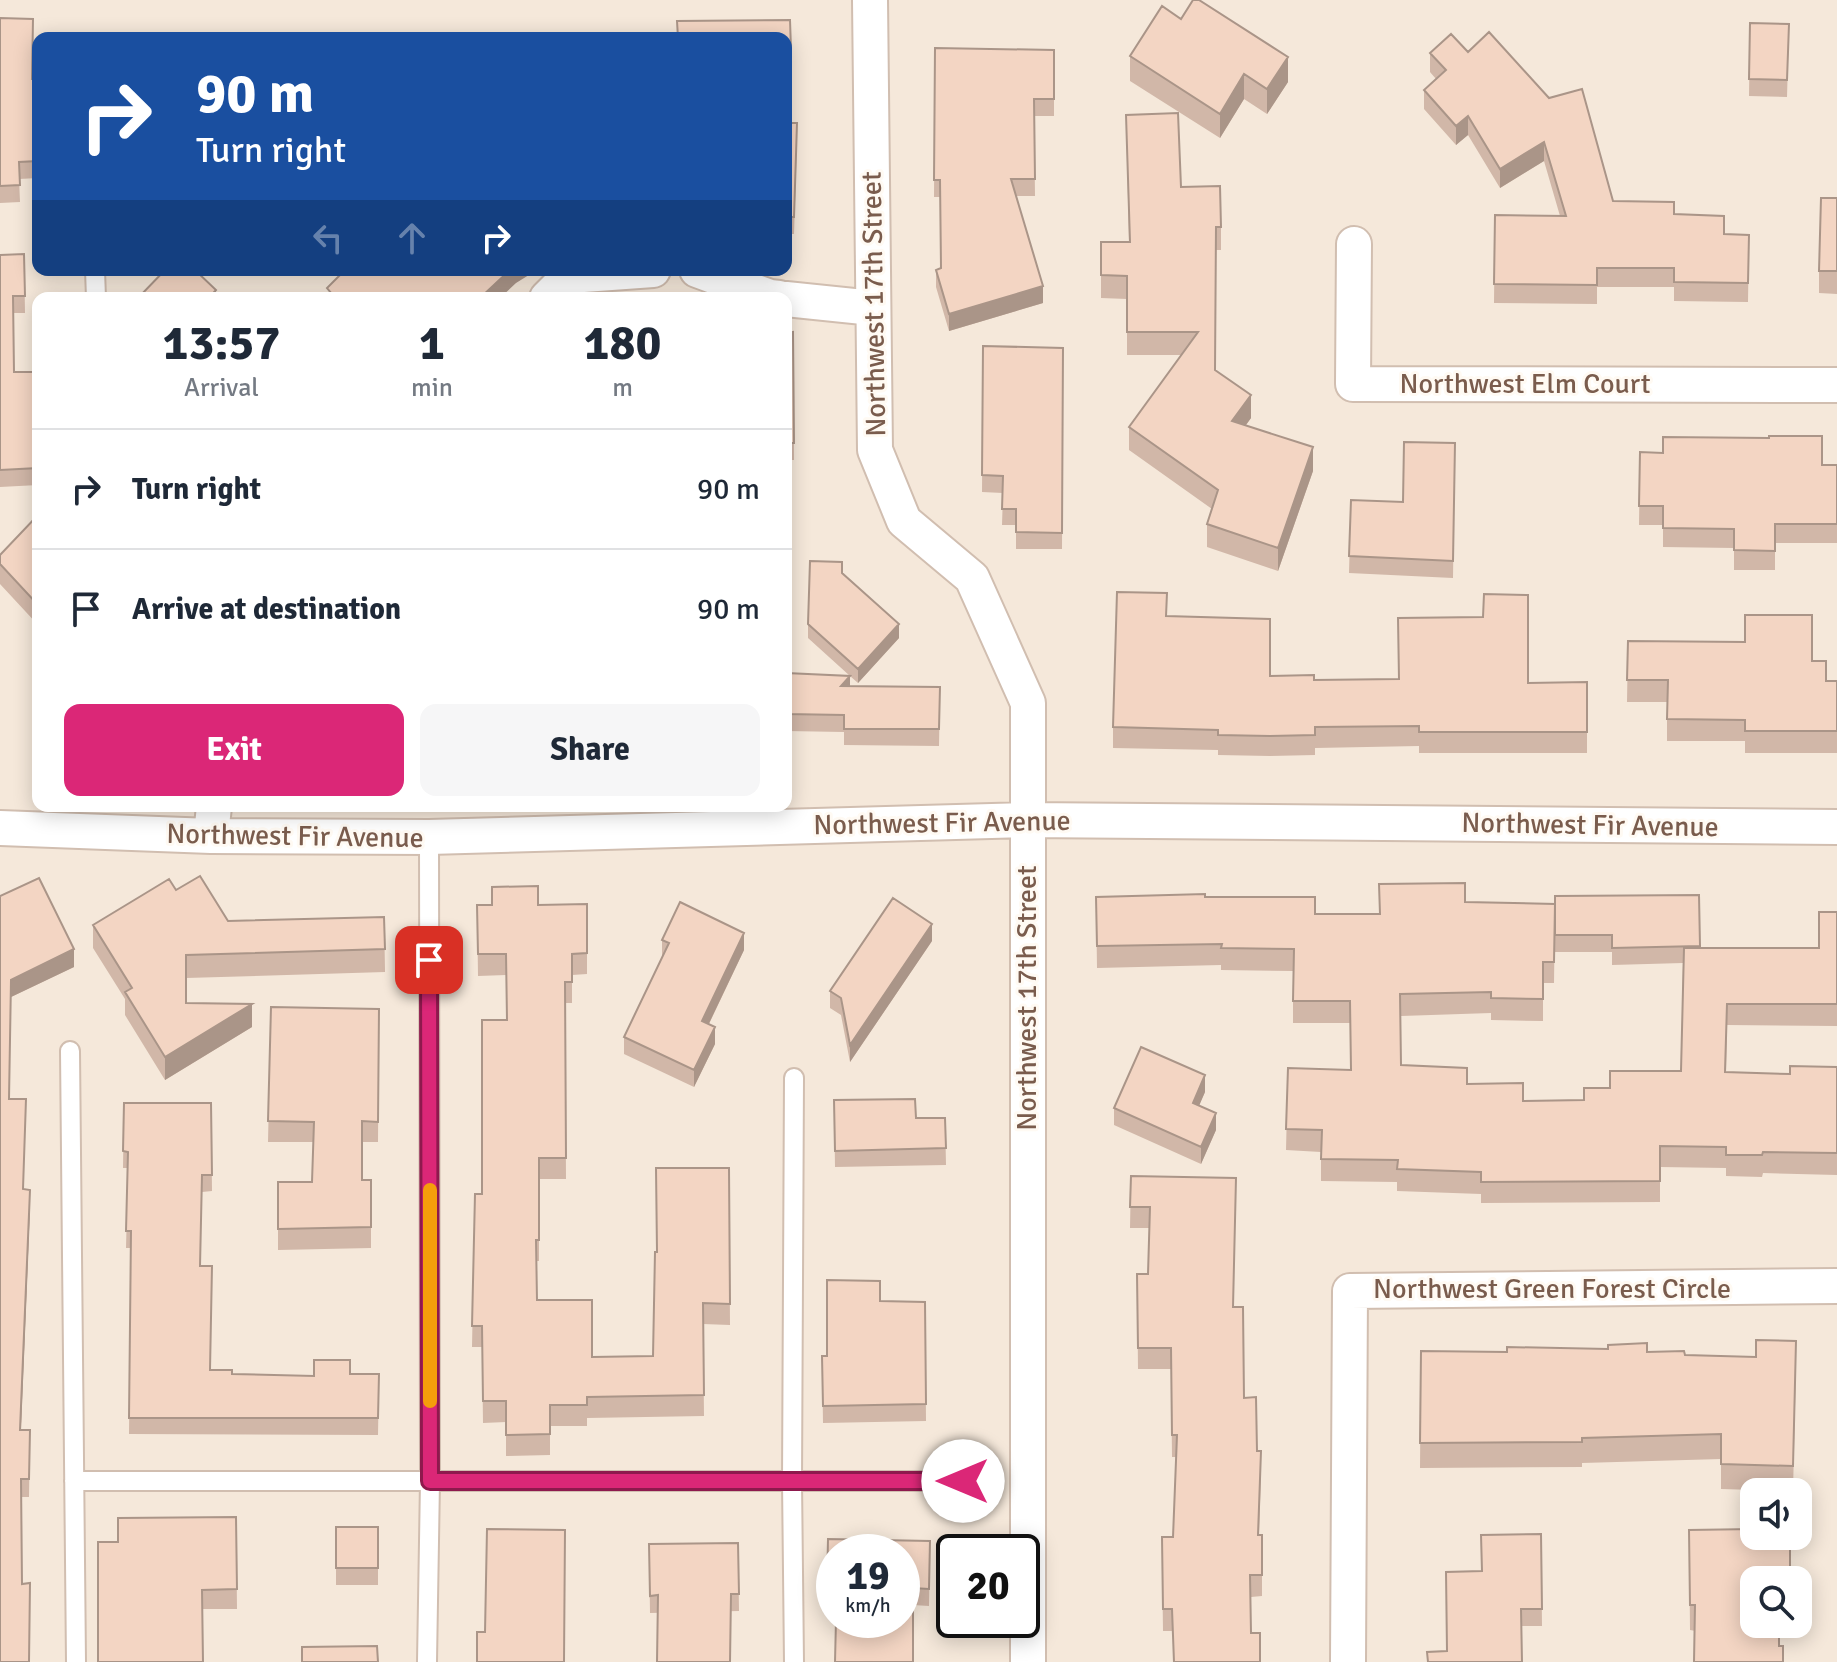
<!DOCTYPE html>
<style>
body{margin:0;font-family:Signika,sans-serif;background:#f6f6f7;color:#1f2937;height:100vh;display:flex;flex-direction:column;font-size:30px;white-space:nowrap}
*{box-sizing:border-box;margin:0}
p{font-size:26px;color:#747a83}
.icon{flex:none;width:44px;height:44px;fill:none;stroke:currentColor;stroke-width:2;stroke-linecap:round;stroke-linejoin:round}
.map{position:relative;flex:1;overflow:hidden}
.panel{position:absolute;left:32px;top:292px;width:760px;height:520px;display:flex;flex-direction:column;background:#fff;border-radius:16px;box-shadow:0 4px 20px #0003}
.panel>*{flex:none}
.guide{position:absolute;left:32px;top:32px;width:760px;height:244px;border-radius:16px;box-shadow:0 4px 20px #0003;background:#1a4fa0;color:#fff;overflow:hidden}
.controls{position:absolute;left:1740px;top:1478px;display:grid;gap:16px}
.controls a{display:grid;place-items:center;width:72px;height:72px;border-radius:16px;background:#fff;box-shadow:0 4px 20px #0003;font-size:40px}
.speed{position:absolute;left:816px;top:1534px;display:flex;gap:16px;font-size:40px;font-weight:700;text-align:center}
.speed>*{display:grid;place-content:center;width:104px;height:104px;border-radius:50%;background:#fff;box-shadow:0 4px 20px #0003;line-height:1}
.speed small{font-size:20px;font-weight:400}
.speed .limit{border:4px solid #111;border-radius:12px;background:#fff;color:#111}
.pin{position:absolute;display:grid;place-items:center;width:68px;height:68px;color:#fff;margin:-34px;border-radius:16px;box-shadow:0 4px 12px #0006}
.me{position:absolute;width:88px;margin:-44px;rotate:270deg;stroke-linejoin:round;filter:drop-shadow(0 0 6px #0008)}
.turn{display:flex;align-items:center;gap:28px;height:168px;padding:0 32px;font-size:36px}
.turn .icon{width:104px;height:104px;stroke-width:2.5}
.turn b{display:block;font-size:56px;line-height:68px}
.lanes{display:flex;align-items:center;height:76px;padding:0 32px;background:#0003;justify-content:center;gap:40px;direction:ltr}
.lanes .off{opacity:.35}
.eta{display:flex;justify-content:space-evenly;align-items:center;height:136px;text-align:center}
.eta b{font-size:48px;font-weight:700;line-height:56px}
.button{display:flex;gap:16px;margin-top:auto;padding:16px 32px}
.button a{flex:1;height:92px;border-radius:16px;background:#db2777;color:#fff;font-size:32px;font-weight:700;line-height:92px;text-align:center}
.button a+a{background:#f6f6f7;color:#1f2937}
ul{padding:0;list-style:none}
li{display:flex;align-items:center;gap:24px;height:120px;padding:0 32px;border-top:2px solid #e0e1e3}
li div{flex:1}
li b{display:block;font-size:30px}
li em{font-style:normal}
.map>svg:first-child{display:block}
.residential{fill:#f5e8da;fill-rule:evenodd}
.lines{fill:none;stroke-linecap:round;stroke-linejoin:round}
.lane-casing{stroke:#d1beb0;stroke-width:22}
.street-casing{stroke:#d1beb0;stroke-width:38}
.lane{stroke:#fff;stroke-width:18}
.street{stroke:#fff;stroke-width:34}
.wall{fill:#d1b7a8}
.shaded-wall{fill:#aa9588}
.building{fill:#f3d5c3;stroke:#aa9588;stroke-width:2}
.route-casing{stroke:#8e194d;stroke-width:20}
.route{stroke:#db2777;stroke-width:14}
.slow{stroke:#f59e0b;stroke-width:14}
.labels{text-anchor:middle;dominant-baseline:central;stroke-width:6;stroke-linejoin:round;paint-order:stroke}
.street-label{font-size:28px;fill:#7a5c4d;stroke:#fffaf3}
</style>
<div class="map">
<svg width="1837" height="1662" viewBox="0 0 1837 1662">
<rect width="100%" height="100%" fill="#fdf6ec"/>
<!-- residential -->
<path class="residential" d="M0,0H1837V1662H0ZM38,38H786V270H38ZM38,298H786V806H38ZM1754,1492H1798V1536H1754ZM834,1552H902V1620H834ZM954,1552H1022V1620H954ZM1754,1580H1798V1624H1754Z"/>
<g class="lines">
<defs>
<path id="lane" d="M95,270L96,298
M70,1051L76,1662
M74,1481H963
M427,1662L430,1481L429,837
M794,1662L792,1481L794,1078"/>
<path id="street" d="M870,0L875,450L904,521L972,578L1028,703V1662
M1354,244L1353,384L1837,385
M697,270L770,297L779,298
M547,298L569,276L653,270
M786,299L873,308
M0,828L211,836L429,837L1026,820L1837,827
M211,836L214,806
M1348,1662L1350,1291L1837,1286"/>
</defs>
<!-- lane casing -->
<use href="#lane" class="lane-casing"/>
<!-- street casing -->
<use href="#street" class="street-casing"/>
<!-- lane -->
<use href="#lane" class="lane"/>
<!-- street -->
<use href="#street" class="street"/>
</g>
<!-- wall -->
<path class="wall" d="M0,18L32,79H38V178L19,179L20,202L0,203Z
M1181,19L1288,82L1267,114L1244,99L1220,138L1130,81V56Z
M790,20L791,66H786V38Z
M1750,23L1789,24L1787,97L1749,96Z
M935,48L1054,50V116H1034L1035,196H1016L1043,303L949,331L936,287V270L941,268L940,197H934Z
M1468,52L1613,201L1674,214L1724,234L1749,235L1748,302L1674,301V287H1597V304L1494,303L1495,215L1560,216L1544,161L1500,188L1468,135L1456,145L1424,109V90L1436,79L1430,72V53Z
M1126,115L1181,187L1221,227V250H1216L1215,370L1251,418L1246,425L1313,471L1278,571L1207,547V524L1212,509L1129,450V427L1181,355H1127V299L1101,298V242H1129Z
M786,123L797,140L794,234H786Z
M1837,198V294L1819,293V271Z
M24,254L25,313H13L14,372H38V485L0,487V255Z
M793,332L794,460H786V333Z
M983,346L1063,348L1062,549H1016V525H1002L1003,493L982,492Z
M1455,443L1453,578L1349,573L1351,500L1403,502Z
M1640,452L1837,465V543H1775V570H1734V548L1663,547V525H1639Z
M38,515V625L0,584V555Z
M842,573L899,638L858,683L850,676V686L940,687L939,746L844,745V732L786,731V673L850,676L808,638V624Z
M1167,616L1270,676L1314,680L1528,683L1587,682V753H1419V746L1315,748V755L1270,756L1218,755V750L1113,748V727Z
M1628,641L1812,661L1826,681H1837V753H1745V741H1667V702H1627Z
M176,890L228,921L384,917L385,972L186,978V1003L252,1027L165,1080L125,1015V999L93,948V925Z
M1699,895L1700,948H1819L1837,912V1026L1727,1025L1726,1072L1790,1074L1837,1067V1175L1763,1173L1762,1177L1726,1176V1168L1660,1167V1202L1481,1203V1194L1397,1191V1182L1321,1181V1152L1286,1150L1288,1068L1351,1070L1350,1023H1293V971L1221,970V965L1097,968L1096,897H1205L1315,914H1379L1465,902L1555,904L1554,983H1543V1021L1491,1020V1013L1401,1016V1065L1467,1084L1523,1101L1584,1100L1610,1088L1681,1071L1683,963L1612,965V952H1555V896Z
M0,896L74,967L11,997L9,1099L24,1189L30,1207L21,1430H30L29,1497H21Z
M587,904V974L572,975V1003H565L566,1179H539V1261H536L537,1300L592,1357L653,1356L657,1252L729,1168L730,1325L703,1324L704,1416L587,1418V1426H550V1455L506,1456V1422L483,1423L482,1347H472L475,1194H482L507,1020L506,975L478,976L477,905Z
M662,940L744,950L709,1024L715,1044L694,1087L624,1054V1037L662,957Z
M932,941L850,1062L841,1015L830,1008V991Z
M271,1007L379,1009L378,1142H362V1180H371V1248L278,1250V1182H312L313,1142H268Z
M1205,1092L1199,1105L1216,1130L1201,1164L1114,1125V1108Z
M834,1100L916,1118H945L946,1165L835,1167Z
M124,1103H211L212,1191L202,1192L200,1266L210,1370L232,1374L314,1376L379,1374L378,1435L129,1434L131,1248H126L128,1168H123Z
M1131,1176L1234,1307L1244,1398L1257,1451L1261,1472L1259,1535H1262V1596L1251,1597L1172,1631H1163L1162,1558L1173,1537L1176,1457H1172L1171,1369H1138L1137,1274H1148L1149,1228H1130Z
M880,1301L925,1302L926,1421L823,1423L822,1356H827Z
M1421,1351L1647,1352L1796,1366L1793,1491L1721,1489V1459L1582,1463V1467L1420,1468Z
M236,1517L237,1609H203L118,1542Z
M336,1527H378V1585H336Z
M1689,1530L1790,1536V1580H1754L1779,1646L1690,1630Z
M1541,1534L1542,1626H1522L1447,1651L1482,1571Z
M828,1539L930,1541L929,1606L913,1605L902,1620L834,1552V1604H827Z
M738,1543L739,1611L650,1613L649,1544Z"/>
<!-- shaded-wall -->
<path class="shaded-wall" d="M1288,57V82L1267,114V89Z
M1244,74V99L1220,138V114Z
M1468,116V135L1456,145V126Z
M1544,142V161L1500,188V169Z
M510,270H537L516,283L500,298H480Z
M1043,286V303L949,331V314Z
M216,290V298H209Z
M1251,395V418L1232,444V421Z
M1313,447V471L1278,571V548Z
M899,624V638L858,683V669Z
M850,676V692L841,686Z
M932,924V941L850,1062V1045Z
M744,933V950L702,1038V1021Z
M74,949V967L11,997V980Z
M252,1004V1027L165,1080V1057Z
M715,1027V1044L694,1087V1070Z
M1205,1075V1092L1193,1120V1103Z
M1216,1113V1130L1201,1164V1147Z
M30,1190V1207L20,1448V1430Z"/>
<!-- building -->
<path class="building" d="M1193,0H1199L1288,57L1267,89L1244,74L1220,114L1130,56L1162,6L1181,19Z
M0,18L33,19L32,79H38V161L19,162L20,185L0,186Z
M790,20L791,49H786V38H678L677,21Z
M1750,23L1789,24L1787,80L1749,79Z
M1489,32L1549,98L1582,89L1613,201L1674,202V214L1724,216V234L1749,235L1748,283L1674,282V268H1597V285L1494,284L1495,215L1566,216L1544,142L1500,169L1468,116L1456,126L1424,90L1446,70L1430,53L1451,34L1468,52Z
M935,48L1054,50V99H1034L1035,179H1011L1043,286L949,314L936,270L941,268L940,180H934Z
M1178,113L1181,187L1220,186L1221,227H1216L1215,370L1251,395L1232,421L1313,447L1278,548L1207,524L1218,490L1129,427L1198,332H1127V276L1101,275V242H1130L1126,115Z
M786,123H797L794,217H786Z
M1821,198H1837V271H1819Z
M24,254L25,296H13L14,372H38V468L0,470V255Z
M165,270H195L216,290L209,298H138Z
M345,270H510L480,298H326L331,293L327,288Z
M793,332L794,443H786V333Z
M983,346L1063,348L1062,533L1016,532V509H1002L1003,476L982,475Z
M1769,436H1822V465H1837V524H1775V551L1734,550V529L1663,528V506H1639L1640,452L1663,453V437L1769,438Z
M1404,442L1455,443L1453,561L1349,556L1351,500L1403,502Z
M38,515V605L0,564V555Z
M810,561L842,562V573L899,624L858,669L808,624Z
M1117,592L1167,593L1166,616L1270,619V676L1314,675V680L1399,679L1398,618L1483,617L1484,594L1528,595V683L1587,682V732H1419V726L1315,727V735L1270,736L1218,735V730L1113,727Z
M1745,615H1812V661H1826V681H1837V731H1745V720L1667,719L1668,680H1627L1628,641L1745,642Z
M786,673L850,676L841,686L940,687L939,729H844V715L786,714Z
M200,876L228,921L384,917L385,949L186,955V1003L252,1004L165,1057L125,992L132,988L93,925L169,879L176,890Z
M39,878L74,949L11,980L9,1099H26L23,1189L30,1190L20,1430H30L29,1479H21L22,1584L30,1583L29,1662H0V896Z
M1465,883V902L1555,904L1554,962H1543V999L1491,998V992L1400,994L1401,1065L1467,1068V1084L1523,1083V1101L1584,1100V1088H1610V1071H1681L1684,948H1819V912H1837V1004H1727L1725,1072L1790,1074V1066L1837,1067V1153L1763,1152L1762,1155H1726V1147L1660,1146V1181L1481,1182V1172L1397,1169L1398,1160L1321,1159L1322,1130L1286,1129L1288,1068L1351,1070L1350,1001H1293L1294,949L1221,948L1222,944L1097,946L1096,897L1205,894V897H1315V914H1380L1379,884Z
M538,886V905L587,904V953L572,954V982H565L566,1158H539V1240H536L537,1300H592V1357L653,1356L655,1252H657L656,1168H729L730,1304L703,1303L704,1395L587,1397V1405H550V1434L506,1435V1401H483L482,1326H472L475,1194H482V1020H507L506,954H478L477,905H492V887Z
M1699,895L1700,946L1612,948V935H1555V896Z
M893,898L932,924L850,1045L841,998L830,991Z
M680,902L744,933L702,1021L715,1027L694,1070L624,1037L669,943L662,940Z
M271,1007L379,1009L378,1122L362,1121V1180H371V1227L278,1229V1182H312L314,1122L268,1121Z
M1141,1047L1205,1075L1193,1103L1216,1113L1201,1147L1114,1108Z
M915,1099L916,1118H945L946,1148L835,1151L834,1100Z
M124,1103H211L212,1175H202L200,1266H212L210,1370H232V1374L314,1376V1360H350V1374H379L378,1418H129L131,1231H126L128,1152L123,1151Z
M1131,1176L1236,1178L1233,1307H1243L1244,1398L1256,1397L1257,1451H1261L1258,1535H1262V1575H1250L1251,1633H1260V1662H1174L1172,1609H1163L1162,1537H1173L1177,1435H1172L1171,1348H1138L1137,1274H1148L1150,1207H1130Z
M827,1280L880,1281V1301L925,1302L926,1404L823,1406L822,1356H827Z
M1756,1340L1796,1341L1793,1466L1721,1464V1434L1582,1438V1442L1420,1443L1421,1351L1507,1352V1347L1608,1349V1345L1647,1343V1352L1684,1351L1685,1355L1756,1357Z
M236,1517L237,1589L202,1590L203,1662H98V1542H118V1518Z
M336,1527H378V1568H336Z
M487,1529L565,1530L564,1662H477V1632H485Z
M1754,1529V1536H1790V1571H1778V1580H1754V1624H1779V1646H1783V1662H1694L1695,1605H1690L1689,1530Z
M1541,1534L1542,1609H1521L1522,1662H1428L1427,1652L1447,1651L1446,1572L1482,1571L1481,1535Z
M828,1539L930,1541L929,1589L913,1588V1662H835L836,1620H902V1552H834V1587H827Z
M738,1543L739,1594H731L730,1662H657L658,1595L650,1596L649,1544Z
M377,1646L378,1662H302V1647Z"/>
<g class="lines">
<defs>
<path id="route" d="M429,960L430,1481H963"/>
</defs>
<!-- route casing -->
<use href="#route" class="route-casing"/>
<!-- route -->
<use href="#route" class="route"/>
<!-- slow -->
<path class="slow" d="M430,1190V1401"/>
</g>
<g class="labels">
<!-- street labels -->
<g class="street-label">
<text transform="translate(874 304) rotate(-91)">Northwest 17th Street</text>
<text x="1525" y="384">Northwest Elm Court</text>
<text transform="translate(942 823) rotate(-1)">Northwest Fir Avenue</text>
<text transform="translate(1590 825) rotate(1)">Northwest Fir Avenue</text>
<text transform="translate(295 836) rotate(1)">Northwest Fir Avenue</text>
<text transform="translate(1027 998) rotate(-90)">Northwest 17th Street</text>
<text x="1552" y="1289">Northwest Green Forest Circle</text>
</g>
</g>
</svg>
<div class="controls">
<a><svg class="icon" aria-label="sound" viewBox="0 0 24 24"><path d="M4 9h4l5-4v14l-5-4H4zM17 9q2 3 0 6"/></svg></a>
<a><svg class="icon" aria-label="search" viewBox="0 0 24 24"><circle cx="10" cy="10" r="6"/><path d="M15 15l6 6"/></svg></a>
</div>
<div class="speed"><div>19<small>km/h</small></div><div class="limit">20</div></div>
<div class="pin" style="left:429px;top:960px;background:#d93025"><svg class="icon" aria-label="arrive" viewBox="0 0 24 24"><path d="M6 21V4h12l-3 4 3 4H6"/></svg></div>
<svg class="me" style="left:963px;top:1481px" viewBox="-20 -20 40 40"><circle r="19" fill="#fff"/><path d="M0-13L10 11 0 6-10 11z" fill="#db2777"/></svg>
<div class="guide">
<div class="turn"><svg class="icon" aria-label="right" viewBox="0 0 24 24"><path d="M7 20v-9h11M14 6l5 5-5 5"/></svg><div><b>90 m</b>Turn right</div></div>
<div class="lanes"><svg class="icon off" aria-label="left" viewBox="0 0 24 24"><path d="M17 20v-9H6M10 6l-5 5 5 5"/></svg><svg class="icon off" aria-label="ahead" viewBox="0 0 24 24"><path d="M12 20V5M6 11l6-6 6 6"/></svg><svg class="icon" aria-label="right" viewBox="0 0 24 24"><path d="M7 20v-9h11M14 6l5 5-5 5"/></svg></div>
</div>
<section class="panel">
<div class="eta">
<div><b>13:57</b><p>Arrival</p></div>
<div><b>1</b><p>min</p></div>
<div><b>180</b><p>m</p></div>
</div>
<ul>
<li><svg class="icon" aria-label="right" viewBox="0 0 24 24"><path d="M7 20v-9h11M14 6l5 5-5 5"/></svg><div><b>Turn right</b></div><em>90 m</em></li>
<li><svg class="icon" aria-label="arrive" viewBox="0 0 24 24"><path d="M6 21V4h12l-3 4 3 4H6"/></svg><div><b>Arrive at destination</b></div><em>90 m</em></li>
</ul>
<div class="button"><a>Exit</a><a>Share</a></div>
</section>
</div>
